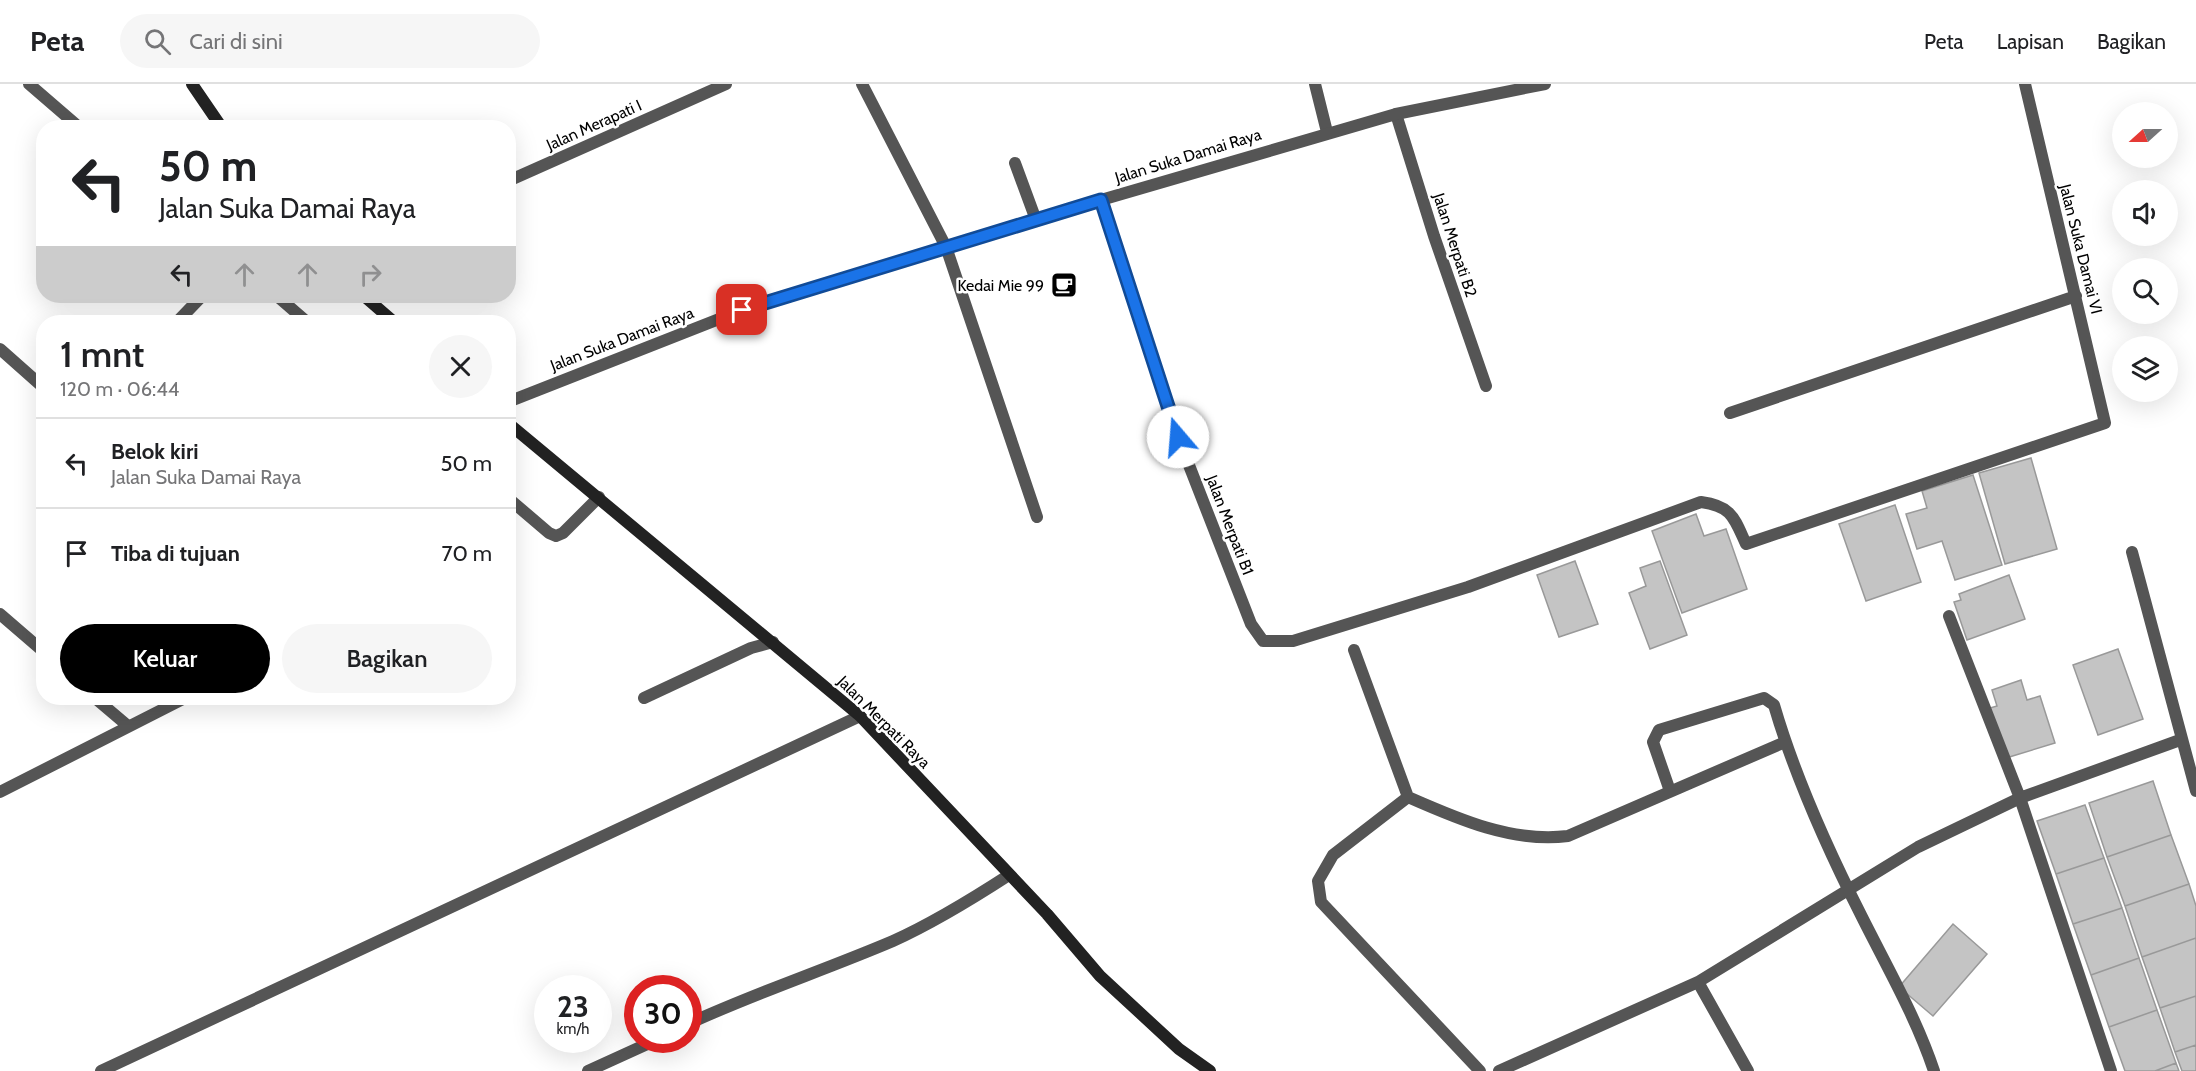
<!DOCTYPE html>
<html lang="id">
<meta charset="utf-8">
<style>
body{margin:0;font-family:Cabin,sans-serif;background:#f6f6f6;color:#202124;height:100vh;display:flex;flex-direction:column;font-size:22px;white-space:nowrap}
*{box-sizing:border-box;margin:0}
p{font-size:20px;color:#757577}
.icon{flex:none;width:33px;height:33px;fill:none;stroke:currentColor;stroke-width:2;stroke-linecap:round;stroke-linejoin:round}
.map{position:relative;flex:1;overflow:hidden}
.details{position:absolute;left:36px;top:231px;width:480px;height:390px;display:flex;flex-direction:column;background:#fff;border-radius:24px;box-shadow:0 6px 24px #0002}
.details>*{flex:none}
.top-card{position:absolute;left:36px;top:36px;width:480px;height:183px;border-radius:24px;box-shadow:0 6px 24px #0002;background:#fff;color:#202124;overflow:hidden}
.needle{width:39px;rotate:249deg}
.controls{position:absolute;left:2112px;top:18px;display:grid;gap:12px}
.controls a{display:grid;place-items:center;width:66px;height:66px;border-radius:50%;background:#fff;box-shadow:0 6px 24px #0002;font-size:30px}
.speed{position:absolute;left:534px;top:891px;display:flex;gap:12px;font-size:30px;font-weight:700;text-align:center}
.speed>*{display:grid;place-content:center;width:78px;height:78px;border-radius:50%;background:#fff;box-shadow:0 6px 24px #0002;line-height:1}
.speed small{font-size:15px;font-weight:400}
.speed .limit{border:9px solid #d22;background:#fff;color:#111}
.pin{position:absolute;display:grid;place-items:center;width:51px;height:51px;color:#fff;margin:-26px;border-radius:12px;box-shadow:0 3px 9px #0006}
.me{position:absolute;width:66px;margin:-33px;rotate:342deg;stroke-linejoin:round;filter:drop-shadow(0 0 4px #0008)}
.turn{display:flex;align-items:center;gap:21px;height:126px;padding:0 24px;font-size:27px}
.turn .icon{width:78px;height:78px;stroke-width:2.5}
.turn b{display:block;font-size:42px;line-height:51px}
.lanes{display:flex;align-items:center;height:57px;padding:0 24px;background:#0003;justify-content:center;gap:30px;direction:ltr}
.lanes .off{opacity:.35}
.round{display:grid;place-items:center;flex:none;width:63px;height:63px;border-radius:32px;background:#f6f6f6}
.headline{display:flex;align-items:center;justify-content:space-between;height:102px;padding:0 24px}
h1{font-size:36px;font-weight:600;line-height:45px}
.action{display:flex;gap:12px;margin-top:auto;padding:12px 24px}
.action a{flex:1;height:69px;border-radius:36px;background:#000;color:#fff;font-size:24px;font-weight:600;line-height:69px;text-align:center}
.action a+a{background:#f6f6f6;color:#202124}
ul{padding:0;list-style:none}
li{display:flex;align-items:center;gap:18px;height:90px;padding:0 24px;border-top:2px solid #e0e0e0}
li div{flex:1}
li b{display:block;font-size:22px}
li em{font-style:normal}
header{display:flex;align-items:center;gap:36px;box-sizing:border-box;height:84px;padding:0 30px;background:#fff;border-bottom:2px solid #e0e0e0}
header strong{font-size:28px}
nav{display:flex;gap:33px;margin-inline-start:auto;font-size:21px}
.search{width:420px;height:54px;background:#f6f6f6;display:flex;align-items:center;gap:15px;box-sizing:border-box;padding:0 21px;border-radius:33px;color:#757577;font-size:22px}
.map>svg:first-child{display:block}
.building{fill:#c4c4c4;stroke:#999;stroke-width:1.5}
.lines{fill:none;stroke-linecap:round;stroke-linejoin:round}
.service{stroke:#555;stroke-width:12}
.minor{stroke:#555;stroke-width:12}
.tertiary{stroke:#555;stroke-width:12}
.secondary{stroke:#222;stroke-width:12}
.route-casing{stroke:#114b97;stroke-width:15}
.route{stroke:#1a73e8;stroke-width:10}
.labels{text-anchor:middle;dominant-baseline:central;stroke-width:5;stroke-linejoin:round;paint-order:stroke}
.street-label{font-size:16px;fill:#000;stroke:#fff}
.poi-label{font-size:16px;fill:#000;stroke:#fff;text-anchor:end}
</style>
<header>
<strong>Peta</strong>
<div class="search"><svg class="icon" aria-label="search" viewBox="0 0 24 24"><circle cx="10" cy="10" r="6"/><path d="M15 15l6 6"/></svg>Cari di sini</div>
<nav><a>Peta</a><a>Lapisan</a><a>Bagikan</a></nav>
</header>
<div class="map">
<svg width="2196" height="987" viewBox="0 0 2196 987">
<rect width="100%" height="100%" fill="#fff"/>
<!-- building -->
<path class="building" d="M2031,374L2057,465L2005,480L1979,389Z
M1973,391L2002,481L1955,496L1942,457L1917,465L1906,430L1927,424L1922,407Z
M1895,421L1921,498L1866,517L1839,440Z
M1696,430L1704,452L1726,445L1747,505L1682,529L1652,447Z
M1575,477L1598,540L1559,553L1537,491Z
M1660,477L1687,551L1650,565L1629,509L1646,502L1640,484Z
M2009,491L2025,535L1967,556L1954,518L1961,516L1959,510Z
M2118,565L2143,635L2098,651L2073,581Z
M2021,596L2027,616L2040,612L2055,659L2006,674L1990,624L1997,622L1992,606Z
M2153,697L2171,751L2107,773L2089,719Z
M2085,721L2104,774L2056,790L2037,737Z
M2171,751L2189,800L2125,822L2107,773Z
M2104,774L2122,824L2073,840L2056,790Z
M2189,800L2196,822V854L2142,873L2125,822Z
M2122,824L2139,874L2091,891L2073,840Z
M1953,840L1987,870L1933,932L1899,903Z
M2196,854V912L2160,924L2142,873Z
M2139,874L2157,926L2109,943L2091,891Z
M2196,912V961L2175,968L2160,924Z
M2157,926L2176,979L2155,987H2125L2109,943Z
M2196,961V987H2182L2175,968Z
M2176,979L2179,987H2155Z"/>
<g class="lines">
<!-- service -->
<path class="service" d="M29,0L80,44
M1015,79L1036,136
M277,212L307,238
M508,414L549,449L556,452L563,449L599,413
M644,614L751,564L773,558
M688,940C755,909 825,886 893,857C933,839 972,815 1009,791
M588,987L656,956"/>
<!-- minor -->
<path class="minor" d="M862,0L946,163L1037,433
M1315,0L1327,48
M1396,30L1434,152L1486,302
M508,97L726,0
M1101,116L1178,353L1251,540L1263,557H1293L1468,503L1701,418C1732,422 1734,434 1746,460L2105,339L2025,0
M177,238L202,212
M0,265L44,304
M1730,329L2076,212
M2132,468L2196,707
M0,530L44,568
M1949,532L2020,714L2111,987
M1354,566L1408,713C1458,735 1512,759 1568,752L1785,658
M95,614L128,642
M1670,707L1653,658L1659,646L1764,614L1774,621C1795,693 1828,766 1862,833C1887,883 1916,933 1934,987
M0,708L185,614
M1408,713L1333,771L1318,797L1321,818L1480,987
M1698,898L1748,987
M101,987L860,632
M1499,987L1698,898L1918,763L2020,714L2180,656"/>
<!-- tertiary -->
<path class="tertiary" d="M508,318L742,226L1101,116L1396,30L1545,0"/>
<!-- secondary -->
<path class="secondary" d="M192,0L222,44
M364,212L394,238
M508,339L860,632L1047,830L1100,892L1179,965L1210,987"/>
</g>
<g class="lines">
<defs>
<path id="route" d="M742,226L1101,116L1178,353"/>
</defs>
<!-- route casing -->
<use href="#route" class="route-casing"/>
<!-- route -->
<use href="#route" class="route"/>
</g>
<!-- icons -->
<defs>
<symbol id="cafe-square" viewBox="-11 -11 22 22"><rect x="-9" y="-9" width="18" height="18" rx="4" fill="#000" stroke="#fff"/><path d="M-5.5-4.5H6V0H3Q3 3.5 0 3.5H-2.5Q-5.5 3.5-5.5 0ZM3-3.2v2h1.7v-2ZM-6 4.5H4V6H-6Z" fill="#fff"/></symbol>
</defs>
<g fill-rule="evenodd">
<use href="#cafe-square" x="1049" y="186" width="30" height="30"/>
</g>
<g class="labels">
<!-- street labels -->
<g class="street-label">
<text transform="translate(594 41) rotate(-24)">Jalan Merapati I</text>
<text transform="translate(1188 72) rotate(-17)">Jalan Suka Damai Raya</text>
<text transform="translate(1455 161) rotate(72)">Jalan Merpati B2</text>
<text transform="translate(2081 165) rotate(76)">Jalan Suka Damai VI</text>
<text transform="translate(622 255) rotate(-21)">Jalan Suka Damai Raya</text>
<text transform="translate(1230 441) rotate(69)">Jalan Merpati B1</text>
<text transform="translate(884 638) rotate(45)">Jalan Merpati Raya</text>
</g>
<!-- poi labels -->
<g class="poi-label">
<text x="1044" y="201">Kedai Mie 99</text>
</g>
</g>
</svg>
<div class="controls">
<a><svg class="needle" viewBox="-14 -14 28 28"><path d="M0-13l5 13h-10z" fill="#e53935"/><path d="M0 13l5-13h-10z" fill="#757577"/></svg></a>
<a><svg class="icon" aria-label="sound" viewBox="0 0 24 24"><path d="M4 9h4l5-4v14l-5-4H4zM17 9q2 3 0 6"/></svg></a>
<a><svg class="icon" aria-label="search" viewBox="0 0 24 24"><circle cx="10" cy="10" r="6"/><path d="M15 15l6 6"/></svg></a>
<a><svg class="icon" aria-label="layers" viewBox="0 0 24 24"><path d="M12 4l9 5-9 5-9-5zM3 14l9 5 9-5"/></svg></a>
</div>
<div class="speed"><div>23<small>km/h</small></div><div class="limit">30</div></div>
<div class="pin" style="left:742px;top:226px;background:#d93025"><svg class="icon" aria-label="arrive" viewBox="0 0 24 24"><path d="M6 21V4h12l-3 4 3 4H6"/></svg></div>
<svg class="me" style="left:1178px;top:353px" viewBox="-20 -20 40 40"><circle r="19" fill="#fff"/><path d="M0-13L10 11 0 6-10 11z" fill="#1a73e8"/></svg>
<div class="top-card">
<div class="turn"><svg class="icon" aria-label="left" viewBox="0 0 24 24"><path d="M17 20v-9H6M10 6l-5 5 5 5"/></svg><div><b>50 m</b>Jalan Suka Damai Raya</div></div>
<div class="lanes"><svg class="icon" aria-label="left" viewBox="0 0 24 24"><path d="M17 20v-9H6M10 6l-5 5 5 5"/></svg><svg class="icon off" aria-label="ahead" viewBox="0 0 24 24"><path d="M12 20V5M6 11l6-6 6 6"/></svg><svg class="icon off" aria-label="ahead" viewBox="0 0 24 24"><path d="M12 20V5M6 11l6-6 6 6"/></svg><svg class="icon off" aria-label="right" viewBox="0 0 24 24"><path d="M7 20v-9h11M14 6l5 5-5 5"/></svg></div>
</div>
<section class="details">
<div class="headline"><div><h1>1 mnt</h1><p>120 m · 06:44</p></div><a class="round"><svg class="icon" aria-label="close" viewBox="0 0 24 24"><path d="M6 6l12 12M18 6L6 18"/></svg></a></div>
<ul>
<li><svg class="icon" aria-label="left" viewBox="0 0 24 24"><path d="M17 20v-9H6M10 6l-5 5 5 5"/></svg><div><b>Belok kiri</b><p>Jalan Suka Damai Raya</p></div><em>50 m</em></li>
<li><svg class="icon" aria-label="arrive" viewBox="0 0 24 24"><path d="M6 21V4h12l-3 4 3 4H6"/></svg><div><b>Tiba di tujuan</b></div><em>70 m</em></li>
</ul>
<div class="action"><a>Keluar</a><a>Bagikan</a></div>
</section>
</div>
